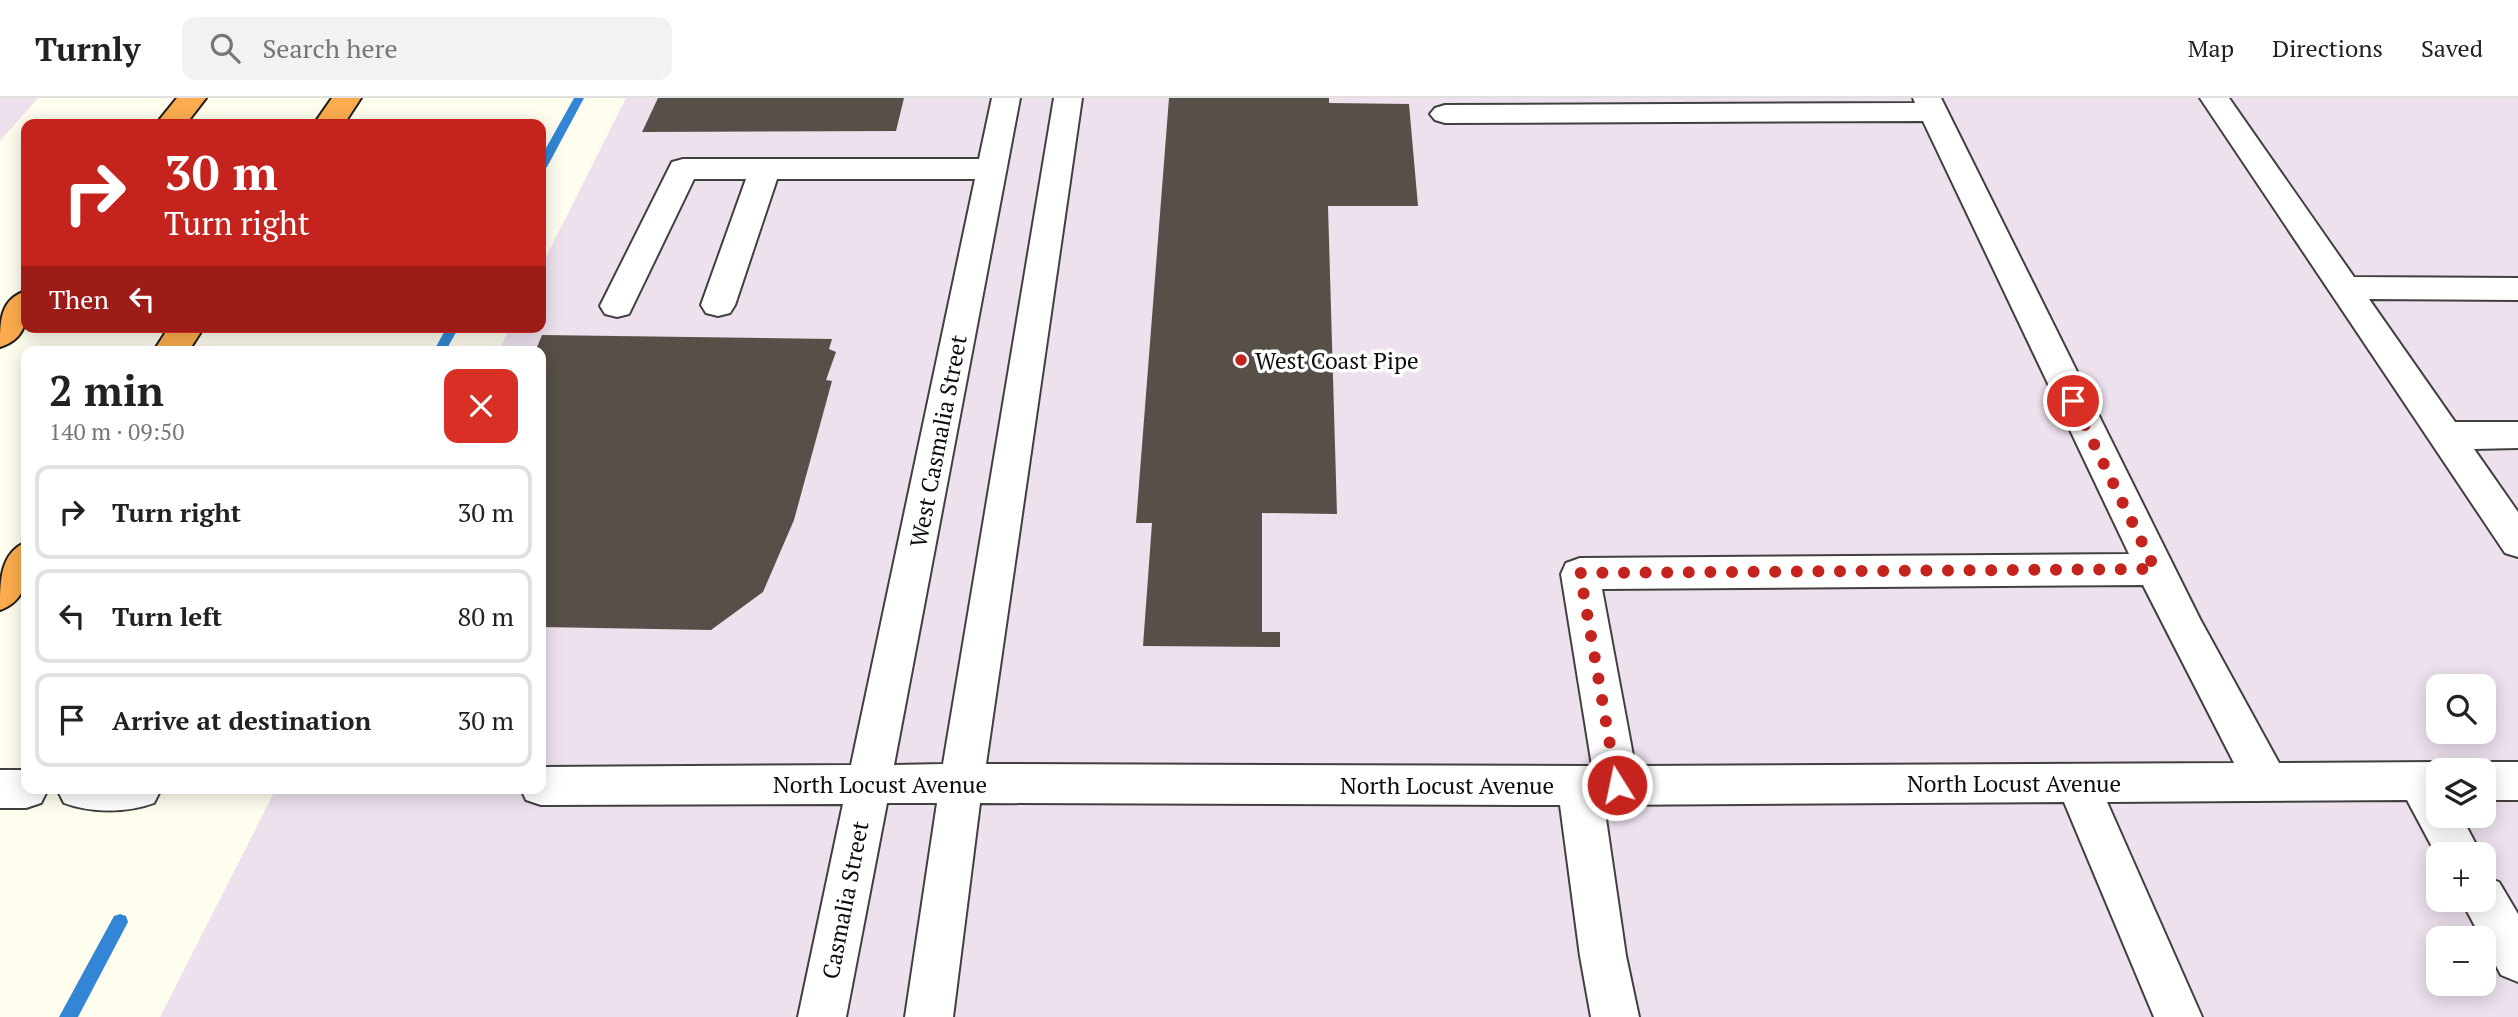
<!DOCTYPE html>
<meta charset="utf-8">
<style>
body{margin:0;font-family:"PT Serif",serif;background:#f2f2f2;color:#222;height:100vh;display:flex;flex-direction:column;font-size:26px;white-space:nowrap}
*{box-sizing:border-box;margin:0}
p{font-size:23px;color:#767676}
.icon{flex:none;width:38px;height:38px;fill:none;stroke:currentColor;stroke-width:2;stroke-linecap:round;stroke-linejoin:round}
.map{position:relative;flex:1;overflow:hidden}
.details{position:absolute;left:21px;top:248px;width:525px;height:448px;display:flex;flex-direction:column;background:#fff;border-radius:14px;box-shadow:0 4px 18px #0003}
.details>*{flex:none}
.guide{position:absolute;left:21px;top:21px;width:525px;height:214px;border-radius:14px;box-shadow:0 4px 18px #0003;background:#c5231d;color:#fff;overflow:hidden}
.controls{position:absolute;left:2426px;top:576px;display:grid;gap:14px}
.controls a{display:grid;place-items:center;width:70px;height:70px;border-radius:14px;background:#fff;box-shadow:0 4px 18px #0003;font-size:35px}
.pin{position:absolute;display:grid;place-items:center;width:60px;height:60px;color:#fff;margin:-30px;border:4px solid #fff;border-radius:50%;box-shadow:0 2px 7px #0007}
.me{position:absolute;width:77px;margin:-38px;rotate:350deg;stroke-linejoin:round;filter:drop-shadow(0 0 5px #0008)}
.turn{display:flex;align-items:center;gap:24px;height:147px;padding:0 28px;font-size:32px}
.turn .icon{width:91px;height:91px;stroke-width:2.5}
.turn b{display:block;font-size:49px;line-height:60px}
.then{display:flex;align-items:center;height:66px;padding:0 28px;background:#0003;gap:14px;font-size:26px}
.round{display:grid;place-items:center;flex:none;width:74px;height:74px;border-radius:14px;background:#f2f2f2}
.head{display:flex;align-items:center;justify-content:space-between;height:119px;padding:0 28px}
h1{font-size:42px;font-weight:600;line-height:52px}
ul{padding:0;list-style:none}
li{display:flex;align-items:center;gap:21px;height:94px;margin:0 14px 10px;padding:0 14px;border:4px solid #e0e0e0;border-radius:14px}
li div{flex:1}
li b{display:block;font-size:26px}
li em{font-style:normal}
header{display:flex;align-items:center;gap:42px;box-sizing:border-box;height:98px;padding:0 35px;background:#fff;border-bottom:2px solid #e0e0e0}
header strong{font-size:33px}
nav{display:flex;gap:38px;margin-inline-start:auto;font-size:24px}
.search{width:490px;height:63px;background:#f2f2f2;display:flex;align-items:center;gap:18px;box-sizing:border-box;padding:0 24px;border-radius:14px;color:#767676;font-size:26px}
.map>svg:first-child{display:block}
.industrial{fill:#ece1ed;fill-rule:evenodd}
.lines{fill:none;stroke-linecap:round;stroke-linejoin:round}
.stream{fill:#3286d5;fill-rule:evenodd}
.building{fill:#575049}
.minor-casing{stroke:#404040;stroke-width:4}
.highway-casing{stroke:#1e1e1e;stroke-width:4}
.minor{fill:#fff;fill-rule:evenodd}
.highway{fill:#fcac4e;fill-rule:evenodd}
.route{stroke:#c5231d;stroke-width:12;stroke-dasharray:0 21.6}
.poi-dot{fill:#c5231d;stroke:#fff;stroke-width:2.5}
.labels{text-anchor:middle;dominant-baseline:central;stroke-width:7;stroke-linejoin:round;paint-order:stroke}
.poi-label{font-size:23px;fill:#0d0d0d;stroke:#fff;text-anchor:start}
.street-label{font-size:23px;fill:#0d0d0d;stroke:#fff}
</style>
<header>
<strong>Turnly</strong>
<div class="search"><svg class="icon" aria-label="search" viewBox="0 0 24 24"><circle cx="10" cy="10" r="6"/><path d="M15 15l6 6"/></svg>Search here</div>
<nav><a>Map</a><a>Directions</a><a>Saved</a></nav>
</header>
<div class="map">
<svg width="2518" height="919" viewBox="0 0 2518 919">
<rect width="100%" height="100%" fill="#fffdee"/>
<!-- industrial -->
<path class="industrial" d="M0,0H38L0,43Z
M626,0H2518V919H160L276,691H541V254H498L510,229H541V169ZM2438,588H2483V634H2438ZM2438,672H2483V718H2438ZM2438,756H2483V802H2438ZM2438,840H2483V886H2438Z"/>
<g class="lines">
<!-- stream -->
<path class="stream" d="M574,0H584L547,69L541,72V59Z
M447,229H459L445,254H433Z
M120,816L126,818L128,824L78,919H59L114,818Z"/>
</g>
<!-- building -->
<path class="building" d="M658,0H904L896,33L642,34Z
M1169,0H1329V5L1409,6L1418,108H1328L1337,416L1262,415V534H1280V549L1143,548L1152,425H1136Z
M542,237L832,241L829,251L836,254L826,282L832,283L794,422L763,494L711,532L541,529V254H535Z"/>
<g class="lines">
<defs>
<path id="minor" d="M992,0H1020L894,667L943,666L1054,0H1082L986,666L1592,668L1561,476L1566,465L1580,460L2129,456L1923,23L1445,25L1435,22L1430,16L1435,10L1445,7L1915,5L1913,0H1941L2200,521L2279,665L2438,664L2453,669L2454,672H2438V718H2461L2481,756H2438V760L2407,702L2107,704L2202,919H2154L2064,704L1604,707L1626,858L1639,919H1591L1580,858L1560,707L980,705L953,919H905L937,705H887L846,919H798L843,706L541,707L526,702L521,691H541V669L851,667L975,81H777L735,207L730,215L718,218L706,215L701,207L746,81H694L629,216L617,219L605,216L600,208L672,64L683,61H979ZM2143,487L2234,665L1635,668L1602,491Z
M2200,0H2229L2354,179L2518,180V202L2369,201L2455,324H2518V350L2474,351L2518,414V459L2505,455Z
M2483,664H2518V702H2483V672H2467Z
M0,672H26V691H48L41,705L26,710H0Z
M57,691H161L154,705C128,715 90,715 64,705Z
M2483,778L2499,784L2518,816V884L2501,877L2461,802H2483Z"/>
<path id="highway" d="M177,0H206L186,26H156Z
M332,0H361L344,26H314Z
M26,193C27,218 29,240 0,249C0,223 0,201 26,193Z
M169,229H204L188,254H153Z
M26,444C27,472 31,501 0,512C0,483 0,455 26,444Z"/>
</defs>
<!-- minor casing -->
<use href="#minor" class="minor-casing"/>
<!-- highway casing -->
<use href="#highway" class="highway-casing"/>
<!-- minor -->
<use href="#minor" class="minor"/>
<!-- highway -->
<use href="#highway" class="highway"/>
</g>
<g class="lines">
<!-- route -->
<path class="route" d="M1617,687L1580,475L2155,471L2073,303"/>
</g>
<!-- markers -->
<circle class="poi-dot" cx="1241" cy="262" r="7"/>
<g class="labels">
<!-- poi labels -->
<g class="poi-label">
<text x="1255" y="262">West Coast Pipe</text>
</g>
<!-- street labels -->
<g class="street-label">
<text transform="translate(938 343) rotate(-79)">West Casmalia Street</text>
<text x="2014" y="685">North Locust Avenue</text>
<text x="880" y="686">North Locust Avenue</text>
<text x="1447" y="687">North Locust Avenue</text>
<text transform="translate(845 802) rotate(-79)">Casmalia Street</text>
</g>
</g>
</svg>
<div class="controls">
<a><svg class="icon" aria-label="search" viewBox="0 0 24 24"><circle cx="10" cy="10" r="6"/><path d="M15 15l6 6"/></svg></a>
<a><svg class="icon" aria-label="layers" viewBox="0 0 24 24"><path d="M12 4l9 5-9 5-9-5zM3 14l9 5 9-5"/></svg></a>
<a>+</a>
<a>−</a>
</div>
<div class="pin" style="left:2073px;top:303px;background:#d93025"><svg class="icon" aria-label="arrive" viewBox="0 0 24 24"><path d="M6 21V4h12l-3 4 3 4H6"/></svg></div>
<svg class="me" style="left:1617px;top:687px" viewBox="-20 -20 40 40"><circle r="17" fill="#c5231d" stroke="#fff" stroke-width="3"/><path d="M0-11L8 9 0 5-8 9z" fill="#fff"/></svg>
<div class="guide">
<div class="turn"><svg class="icon" aria-label="right" viewBox="0 0 24 24"><path d="M7 20v-9h11M14 6l5 5-5 5"/></svg><div><b>30 m</b>Turn right</div></div>
<div class="then">Then<svg class="icon" aria-label="left" viewBox="0 0 24 24"><path d="M17 20v-9H6M10 6l-5 5 5 5"/></svg></div>
</div>
<section class="details">
<div class="head"><div><h1>2 min</h1><p>140 m · 09:50</p></div><a class="round" style="background:#d93025;color:#fff"><svg class="icon" aria-label="close" viewBox="0 0 24 24"><path d="M6 6l12 12M18 6L6 18"/></svg></a></div>
<ul>
<li><svg class="icon" aria-label="right" viewBox="0 0 24 24"><path d="M7 20v-9h11M14 6l5 5-5 5"/></svg><div><b>Turn right</b></div><em>30 m</em></li>
<li><svg class="icon" aria-label="left" viewBox="0 0 24 24"><path d="M17 20v-9H6M10 6l-5 5 5 5"/></svg><div><b>Turn left</b></div><em>80 m</em></li>
<li><svg class="icon" aria-label="arrive" viewBox="0 0 24 24"><path d="M6 21V4h12l-3 4 3 4H6"/></svg><div><b>Arrive at destination</b></div><em>30 m</em></li>
</ul>
</section>
</div>
